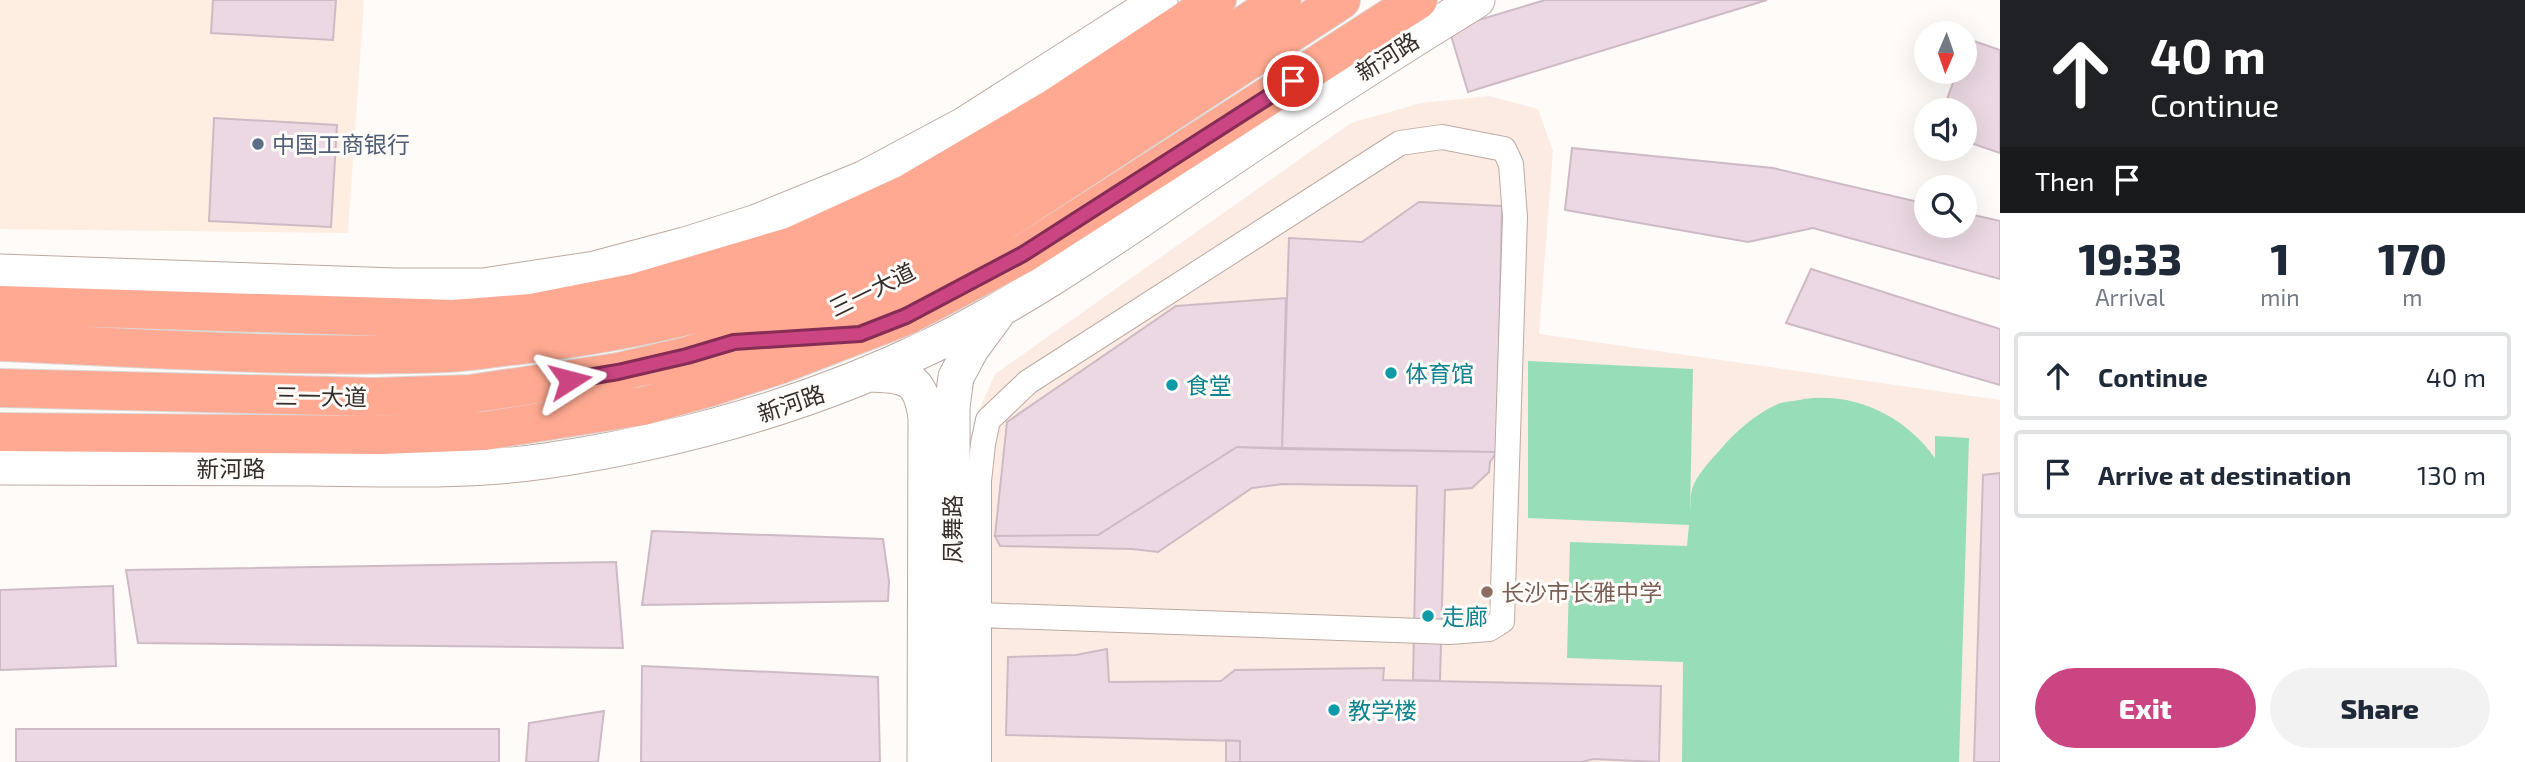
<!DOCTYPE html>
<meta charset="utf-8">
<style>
body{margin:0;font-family:"Exo 2","Noto Sans SC",sans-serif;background:#f2f2f3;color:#1f2937;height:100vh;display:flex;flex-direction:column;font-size:26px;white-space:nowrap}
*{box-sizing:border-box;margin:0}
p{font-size:23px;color:#747a83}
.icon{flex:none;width:38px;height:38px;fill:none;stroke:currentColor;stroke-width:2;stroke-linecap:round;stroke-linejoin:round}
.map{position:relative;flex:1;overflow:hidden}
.side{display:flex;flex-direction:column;background:#fff;width:525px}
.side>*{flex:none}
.guide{background:#202124;color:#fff;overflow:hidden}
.needle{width:46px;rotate:182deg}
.controls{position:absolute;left:1914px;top:21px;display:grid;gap:14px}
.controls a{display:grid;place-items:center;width:63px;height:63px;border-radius:50%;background:#fff;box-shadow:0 7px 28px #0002;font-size:35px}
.pin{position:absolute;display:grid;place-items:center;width:60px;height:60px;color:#fff;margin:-30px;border:4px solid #fff;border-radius:50%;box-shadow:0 2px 7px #0007}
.me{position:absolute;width:77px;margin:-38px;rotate:81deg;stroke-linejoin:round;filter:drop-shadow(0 0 5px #0008)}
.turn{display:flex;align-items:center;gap:24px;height:147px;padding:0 35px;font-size:32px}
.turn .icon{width:91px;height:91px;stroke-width:2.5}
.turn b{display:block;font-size:49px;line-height:60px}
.then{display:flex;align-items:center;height:66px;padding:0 35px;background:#0003;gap:14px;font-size:26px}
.eta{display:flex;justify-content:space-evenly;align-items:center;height:119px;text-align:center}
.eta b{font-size:42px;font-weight:800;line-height:49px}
.cta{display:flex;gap:14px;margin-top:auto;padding:14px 35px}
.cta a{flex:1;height:80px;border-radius:42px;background:#cc4583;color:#fff;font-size:28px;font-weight:800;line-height:80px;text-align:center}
.cta a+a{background:#f2f2f3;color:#1f2937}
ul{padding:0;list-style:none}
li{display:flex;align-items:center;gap:21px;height:88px;margin:0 14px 10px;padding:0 21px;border:4px solid #e0e1e3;border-radius:7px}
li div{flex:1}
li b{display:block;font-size:26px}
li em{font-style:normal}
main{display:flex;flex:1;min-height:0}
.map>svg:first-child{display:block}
.commercial{fill:#feeee2}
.built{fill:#fcebe3}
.green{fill:#97ddb8}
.building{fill:#ebd8e2;stroke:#cdbac4;stroke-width:2}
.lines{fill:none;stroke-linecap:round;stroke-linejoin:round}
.street-casing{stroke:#bca9a0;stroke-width:26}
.secondary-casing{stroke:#bca9a0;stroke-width:37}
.highway-casing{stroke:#dad9d8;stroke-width:40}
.street{stroke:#fff;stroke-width:24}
.secondary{stroke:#fff;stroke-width:35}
.highway{stroke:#ffa992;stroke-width:38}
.route-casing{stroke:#852d55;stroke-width:18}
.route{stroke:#cc4583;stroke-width:12}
.service-dot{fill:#5c6f8a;stroke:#fffbf9;stroke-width:2.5}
.culture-dot{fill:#0f9aa8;stroke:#fffbf9;stroke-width:2.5}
.education-dot{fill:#8d6e63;stroke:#fffbf9;stroke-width:2.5}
.labels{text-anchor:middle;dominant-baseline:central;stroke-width:6;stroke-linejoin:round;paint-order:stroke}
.street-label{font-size:23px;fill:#342d29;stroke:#fffbf9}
.service-label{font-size:23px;fill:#4e5e75;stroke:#fffbf9;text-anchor:start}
.culture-label{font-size:23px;fill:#0d838f;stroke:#fffbf9;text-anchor:start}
.education-label{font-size:23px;fill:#785e54;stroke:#fffbf9;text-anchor:start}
</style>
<main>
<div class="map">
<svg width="2000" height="762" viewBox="0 0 2000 762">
<rect width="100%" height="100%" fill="#fffbf9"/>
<!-- commercial -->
<path class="commercial" d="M0,0H364L348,233L0,229Z"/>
<!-- built -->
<path class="built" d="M1489,96L1538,109L1553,151L1539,334L2000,400V762H975L973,423L995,374L1351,123L1421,103Z"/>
<!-- green -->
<path class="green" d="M1528,361L1693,369L1690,511C1691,505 1690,497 1692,490C1695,477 1710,461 1719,451C1735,432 1755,414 1778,404C1786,401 1796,401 1804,399C1855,392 1905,416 1935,458V436L1969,438L1959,762H1682L1683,662L1567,658L1570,542L1687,546L1689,525L1528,518Z"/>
<!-- building -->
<path class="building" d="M213,0H336L333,40L211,33Z
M1545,0H1767L1468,92L1449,29Z
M1968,39L2000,50V153L1965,141V110H1943L1957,72H1965V47Z
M214,118L337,125L331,227L209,221Z
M1572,148L1773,168L1927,204V226H1965V213L2000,221V279L1813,228L1748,242L1565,210Z
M1419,202L1502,206L1497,452L1282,449L1289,238L1362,242Z
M1811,269L2000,329V385L1786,323Z
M1286,298L1282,449L1237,447L1098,535L995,536L1007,422L1176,306Z
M1237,447L1497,452L1490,462L1489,472L1472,488L1445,490L1440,681L1413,680L1417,486L1283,484L1252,488L1158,552L1132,549L1000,546L995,536L1098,535Z
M2000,473V762H1974L1983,475Z
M652,531L883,539L889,581L888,601L642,605Z
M616,562L623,648L138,643L126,570Z
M113,586L116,666L0,670V590Z
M1107,649L1109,682L1221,681L1235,670L1384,668L1383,680L1661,686L1659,762L1593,759L1582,762H1240V741L1006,735L1008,657L1076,655Z
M642,666L878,677L880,762H641Z
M604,711L598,762H526L529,723Z
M16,729H499V762H16Z
M1226,740L1240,741V762H1226Z"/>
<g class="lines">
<defs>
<path id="street" d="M979,762V481L983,444L988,420L1028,382L1400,143L1442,137L1504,149L1511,164L1515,217L1502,621L1489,629L1450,632L979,615"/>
<path id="secondary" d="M0,272L395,286H483L595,269L685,245L757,222L863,179L964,125L1160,0
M869,374C907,375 920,377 926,417L925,762
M0,467C104,467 209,468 313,468C390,469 468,472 545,461C681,441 812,404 935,344C1034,295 1123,231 1214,170C1300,111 1388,55 1477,0
M953,762L952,407L956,377L971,349L996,315"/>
<path id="highway" d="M0,305L453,319L532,313L634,293L793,246L909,193L1052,109L1217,0
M0,342C148,348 298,359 447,353C472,352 497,347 522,345C639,331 758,305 866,254C1013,186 1147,89 1282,0
M0,388L373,397L470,394L618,372L687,356L813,317L899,278L993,228L1341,0
M0,432L382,435L484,431L643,406L711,387L779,365L906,316L1023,254L1418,0"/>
</defs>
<!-- street casing -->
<use href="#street" class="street-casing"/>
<!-- secondary casing -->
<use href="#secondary" class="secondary-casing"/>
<!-- highway casing -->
<use href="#highway" class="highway-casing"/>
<!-- street -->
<use href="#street" class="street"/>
<!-- secondary -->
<use href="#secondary" class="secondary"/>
<!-- highway -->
<use href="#highway" class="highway"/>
</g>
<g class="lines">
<defs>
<path id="route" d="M570,380L618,372L687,356L734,342L860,334L906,316L1023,254L1293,81"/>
</defs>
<!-- route casing -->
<use href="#route" class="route-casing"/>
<!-- route -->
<use href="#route" class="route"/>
</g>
<!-- markers -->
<circle class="service-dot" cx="258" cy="144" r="7"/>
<g class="culture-dot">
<circle cx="1391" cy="373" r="7"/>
<circle cx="1172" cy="385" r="7"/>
<circle cx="1428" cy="616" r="7"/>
<circle cx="1334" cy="710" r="7"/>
</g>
<circle class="education-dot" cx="1487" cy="592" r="7"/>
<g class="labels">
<!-- street labels -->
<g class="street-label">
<text transform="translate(1387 56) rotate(-32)">新河路</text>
<text transform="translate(872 289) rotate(-26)">三一大道</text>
<text transform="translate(321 396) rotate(1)">三一大道</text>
<text transform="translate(791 403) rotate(-19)">新河路</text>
<text x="231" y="468">新河路</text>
<text transform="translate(952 529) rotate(-90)">凤舞路</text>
</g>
<!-- service labels -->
<g class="service-label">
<text x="272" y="144">中国工商银行</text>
</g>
<!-- culture labels -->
<g class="culture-label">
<text x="1405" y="373">体育馆</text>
<text x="1186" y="385">食堂</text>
<text x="1442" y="616">走廊</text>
<text x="1348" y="710">教学楼</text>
</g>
<!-- education labels -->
<g class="education-label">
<text x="1501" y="592">长沙市长雅中学</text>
</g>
</g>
</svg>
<div class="controls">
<a><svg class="needle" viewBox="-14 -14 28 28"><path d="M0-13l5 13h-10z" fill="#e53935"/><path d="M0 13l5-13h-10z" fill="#747a83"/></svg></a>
<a><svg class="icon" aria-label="sound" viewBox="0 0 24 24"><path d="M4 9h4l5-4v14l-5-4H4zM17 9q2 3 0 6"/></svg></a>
<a><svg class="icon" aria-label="search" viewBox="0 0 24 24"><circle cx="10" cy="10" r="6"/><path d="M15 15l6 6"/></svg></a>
</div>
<div class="pin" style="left:1293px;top:81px;background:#d93025"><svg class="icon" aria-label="arrive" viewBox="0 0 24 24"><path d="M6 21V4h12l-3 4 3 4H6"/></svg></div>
<svg class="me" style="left:570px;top:380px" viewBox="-20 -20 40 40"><path d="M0-17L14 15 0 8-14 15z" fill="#cc4583" stroke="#fff" stroke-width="4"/></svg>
</div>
<section class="side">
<div class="guide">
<div class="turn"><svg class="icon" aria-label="ahead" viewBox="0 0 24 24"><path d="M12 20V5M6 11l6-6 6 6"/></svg><div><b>40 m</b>Continue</div></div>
<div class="then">Then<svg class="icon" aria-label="arrive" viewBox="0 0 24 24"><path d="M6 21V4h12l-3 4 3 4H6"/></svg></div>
</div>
<div class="eta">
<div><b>19:33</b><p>Arrival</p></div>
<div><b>1</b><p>min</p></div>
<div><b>170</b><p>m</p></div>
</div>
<ul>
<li><svg class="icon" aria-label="ahead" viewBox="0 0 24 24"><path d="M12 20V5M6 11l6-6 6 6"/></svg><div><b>Continue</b></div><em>40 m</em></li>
<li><svg class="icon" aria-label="arrive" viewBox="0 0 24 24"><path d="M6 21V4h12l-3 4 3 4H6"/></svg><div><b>Arrive at destination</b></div><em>130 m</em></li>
</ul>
<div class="cta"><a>Exit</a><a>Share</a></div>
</section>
</main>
